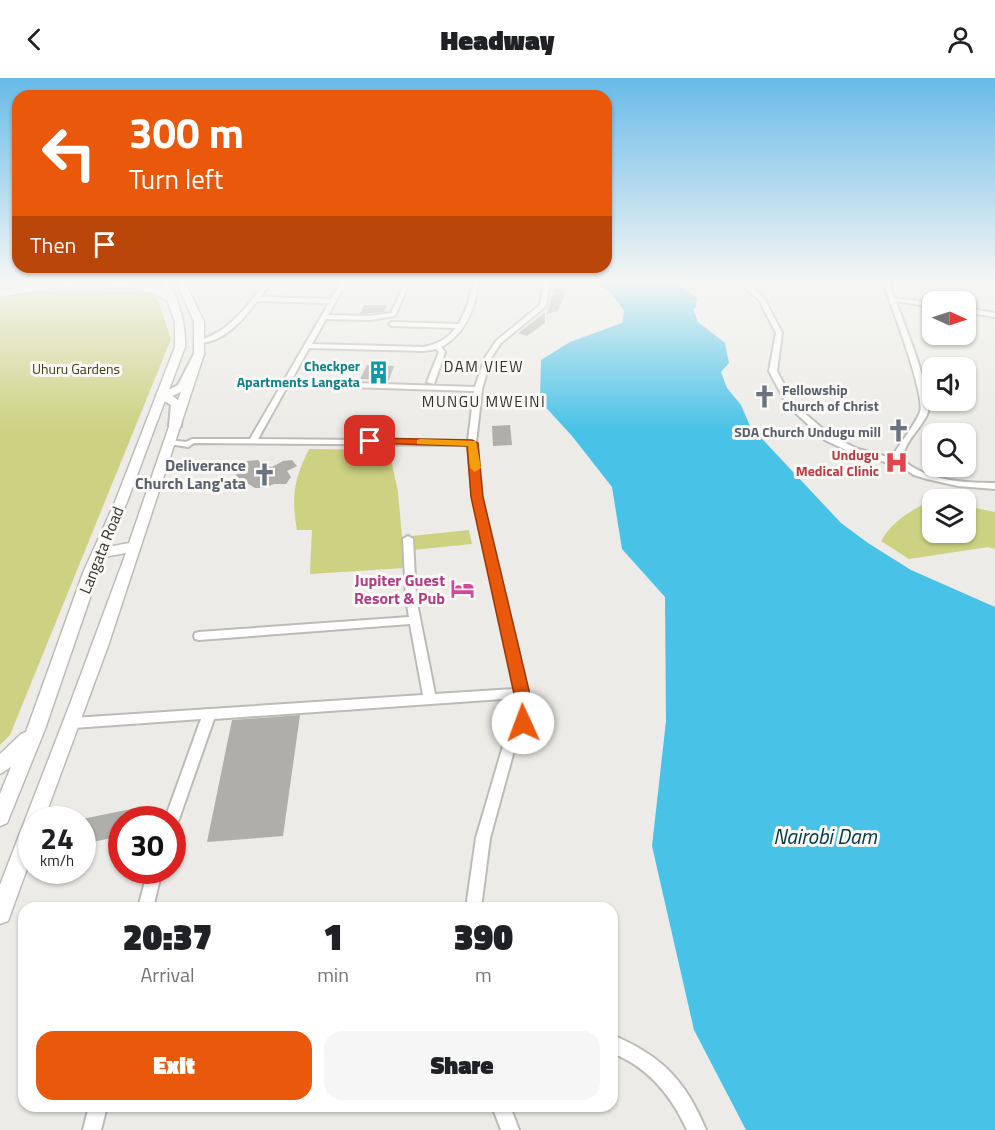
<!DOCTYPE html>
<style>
body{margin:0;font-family:"Titillium Web",sans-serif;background:#f6f6f6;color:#202124;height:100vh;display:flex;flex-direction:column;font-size:22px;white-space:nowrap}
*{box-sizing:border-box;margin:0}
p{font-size:20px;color:#757577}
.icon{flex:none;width:33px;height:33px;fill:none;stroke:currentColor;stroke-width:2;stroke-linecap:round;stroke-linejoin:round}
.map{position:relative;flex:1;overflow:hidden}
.details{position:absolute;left:18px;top:824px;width:600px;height:210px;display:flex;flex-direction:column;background:#fff;border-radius:18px;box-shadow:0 2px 4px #0004}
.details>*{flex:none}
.top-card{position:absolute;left:12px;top:12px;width:600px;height:183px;border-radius:18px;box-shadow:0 2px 4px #0004;background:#ea580c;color:#fff;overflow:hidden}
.needle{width:39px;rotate:93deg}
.controls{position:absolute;left:922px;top:213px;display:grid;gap:12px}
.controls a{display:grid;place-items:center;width:54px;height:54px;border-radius:12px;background:#fff;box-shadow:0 2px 4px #0004;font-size:30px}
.speed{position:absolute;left:18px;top:728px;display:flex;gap:12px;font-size:30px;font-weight:700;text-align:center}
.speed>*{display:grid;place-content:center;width:78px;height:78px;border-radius:50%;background:#fff;box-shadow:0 2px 4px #0004;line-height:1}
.speed small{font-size:15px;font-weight:400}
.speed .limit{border:9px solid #d22;background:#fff;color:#111}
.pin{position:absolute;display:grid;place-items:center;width:51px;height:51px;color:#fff;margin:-26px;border-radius:12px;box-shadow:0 3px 9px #0006}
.me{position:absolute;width:66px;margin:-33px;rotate:358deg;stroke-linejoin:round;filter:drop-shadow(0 0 4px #0008)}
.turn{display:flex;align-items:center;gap:21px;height:126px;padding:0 18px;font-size:27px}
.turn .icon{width:78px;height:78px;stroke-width:2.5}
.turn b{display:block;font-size:42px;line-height:51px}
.then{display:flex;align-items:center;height:57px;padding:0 18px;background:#0003;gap:12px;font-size:22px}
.eta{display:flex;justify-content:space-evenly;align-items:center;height:102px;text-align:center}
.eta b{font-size:36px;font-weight:800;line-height:42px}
.action{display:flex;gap:12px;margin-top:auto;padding:12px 18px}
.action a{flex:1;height:69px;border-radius:18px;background:#ea580c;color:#fff;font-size:24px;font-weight:800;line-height:69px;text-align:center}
.action a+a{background:#f6f6f6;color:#202124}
header{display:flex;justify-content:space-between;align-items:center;height:78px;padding:0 18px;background:#fff;font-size:27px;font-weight:800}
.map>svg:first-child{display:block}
.green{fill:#ccd281}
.water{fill:#49c2e7}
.building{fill:#afaeaa}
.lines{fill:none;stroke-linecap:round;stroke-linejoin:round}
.street-casing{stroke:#bcbbb7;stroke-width:4}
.secondary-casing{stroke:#bcbbb7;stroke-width:3}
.primary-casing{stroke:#bcbbb7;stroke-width:4}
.highway-casing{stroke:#bcbbb7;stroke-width:2}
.street{fill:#fff;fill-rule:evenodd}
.secondary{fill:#fff;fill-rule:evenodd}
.primary{fill:#fff;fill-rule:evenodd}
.highway{fill:#fff;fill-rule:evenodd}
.route{fill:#ea580c;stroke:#983908;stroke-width:1.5}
.slow{fill:#f59e0b}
.labels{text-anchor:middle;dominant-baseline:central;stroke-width:6;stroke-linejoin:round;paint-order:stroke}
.far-culture-label{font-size:14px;font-weight:bold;fill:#0d838f;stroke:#f9f8f4;text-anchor:end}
.far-park-label{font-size:14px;fill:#3c3e16;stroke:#f9f8f4}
.far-worship-label{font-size:14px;font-weight:bold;fill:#5b616d;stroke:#f9f8f4;text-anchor:start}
.far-health-label{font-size:14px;font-weight:bold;fill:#be3a42;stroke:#f9f8f4;text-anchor:end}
.far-neighbourhood-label{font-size:15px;letter-spacing:1.5px;fill:#2f2f2e;stroke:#f9f8f4}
.worship-label{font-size:16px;font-weight:bold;fill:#5b616d;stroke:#f9f8f4;text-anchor:end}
.street-label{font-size:16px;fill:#2f2f2e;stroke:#f9f8f4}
.hotel-label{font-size:16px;font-weight:bold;fill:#b23c85;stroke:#f9f8f4;text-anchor:end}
.near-water-label{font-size:21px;font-style:italic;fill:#003847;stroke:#f9f8f4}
</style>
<header><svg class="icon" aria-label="back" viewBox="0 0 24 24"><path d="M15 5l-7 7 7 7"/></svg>Headway<svg class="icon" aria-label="person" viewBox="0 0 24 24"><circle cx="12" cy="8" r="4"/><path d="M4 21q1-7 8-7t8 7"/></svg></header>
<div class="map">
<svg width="995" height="1052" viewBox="0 0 995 1052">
<rect width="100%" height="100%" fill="#ecebe7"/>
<!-- green -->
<path class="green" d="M28,213L155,214L171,261L10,657L0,667V220Z
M309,371L389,372L398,414L402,459L469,452L472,466L403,473L404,490L310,496L312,452H297C291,419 294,401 309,371Z
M932,422L933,454H966V428L995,434V471L988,469L909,481L881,463C892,443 912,432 932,422Z"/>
<!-- water -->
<path class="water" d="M594,204H675L697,220L696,229L693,231L698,244L725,265L729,285L721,294L727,310L741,327L750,348L841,445L868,465L911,492L995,529V1052H746L694,952L652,768L666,643L665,519L622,471L612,409L572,358L540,323L541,282L570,264L622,245L624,232L610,214Z"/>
<!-- building -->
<path class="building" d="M554,211H563L565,216L558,233L547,236Z
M364,227H387L384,234L360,236Z
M545,235V245L527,258L518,255Z
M367,287L394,288L389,302L360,301Z
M510,347L512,367L493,368L492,348Z
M258,382L263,388L272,389L283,383L292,382L297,388L287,393L291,399L286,406H274L264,410H255L247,405L238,404L236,397L241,394L239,389L247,383Z
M300,637L283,758L207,764L232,642Z
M141,729L140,741H122V758L82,766V741Z"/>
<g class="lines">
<defs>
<path id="street" d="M265,204H271L260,219L331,221L341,204H347L328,237L370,238L391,235L403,209L408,208L395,238L370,242L326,241L312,266L424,269C438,266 447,261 456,250L392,248L389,246L392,244L459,246L468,226L473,204H479C475,230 466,256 441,269L445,274L434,306L427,304L439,274L436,271L424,273L309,270L291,303L475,309L485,280L496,263L540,227L544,204H550L546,228L501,265L491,280L482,311L476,365L481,419L528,615L531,640L515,669L490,760L481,830H466L476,760L503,668L519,640L517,620L214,641L179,741L177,745L172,747V741H165L201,641L73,650L69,649L67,645L69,641L73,640L423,617L410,546L199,562L195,561L194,558L195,555L199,554L409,539L406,520L403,461L408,458L413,461L416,520L435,616L515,611L473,419L468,367L194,365L188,369L169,366L165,364L169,362L186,364L192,361H250L329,225L257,223C243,242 224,265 198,265V263C229,254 247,229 265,204ZM288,307L474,313L468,363L258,361Z
M739,204H746L764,220L782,255L777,293L794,326L831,358L858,371L895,381V374C902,363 916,345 920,334C926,317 890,225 883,204H889L894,220L933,225V229L896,223C903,243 933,317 928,334C922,351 903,363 903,382C927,403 965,405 995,405V411L958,408L927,401L914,397L900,388L852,375L825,362L787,327L769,293L776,255L759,222Z
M966,230L995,235V239L966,234Z
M148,792H162L153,830H138Z
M612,957C661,977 686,1003 706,1052H687C671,1017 648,989 612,975Z
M89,1028H107L101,1052H83Z
M492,1028H510L519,1052H501Z"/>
<path id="secondary" d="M161,204H169C179,226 186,245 185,269L127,424L108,469L129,465L194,276V244L177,204H185L204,244V276L108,568L44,741H32V777L8,843L0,846V807L70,626L126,475L104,479L45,651L7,745L0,748V716L11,689L0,696V676L21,656L26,654L83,495L115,424L175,269V244Z"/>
<path id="primary" d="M199,273L204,276L187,311L172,318L183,325L181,348L175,352L171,351L169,348L171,327L156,318L178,307L194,276Z"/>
<path id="highway" d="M50,204C83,204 154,195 178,221L172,224C163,222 157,215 147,213C102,202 45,209 0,219V213Z"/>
</defs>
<!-- street casing -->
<use href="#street" class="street-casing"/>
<!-- secondary casing -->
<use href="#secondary" class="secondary-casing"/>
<!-- primary casing -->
<use href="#primary" class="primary-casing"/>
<!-- highway casing -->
<use href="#highway" class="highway-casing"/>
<!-- street -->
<use href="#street" class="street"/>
<!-- secondary -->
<use href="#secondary" class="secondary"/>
<!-- primary -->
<use href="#primary" class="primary"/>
<!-- highway -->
<use href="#highway" class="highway"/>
</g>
<!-- sky -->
<linearGradient id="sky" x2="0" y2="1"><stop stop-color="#68bae8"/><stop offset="0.58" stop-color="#f6f6f4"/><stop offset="1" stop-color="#f6f6f4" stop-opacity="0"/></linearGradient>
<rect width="995" height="351" fill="url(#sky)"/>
<!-- route -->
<path class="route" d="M370,360L472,362L478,365L483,419L532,625L529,650L523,652L517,650L515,645L516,625L471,419L467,368L367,365L365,363Z"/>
<!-- slow -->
<path class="slow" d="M420,361L476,363L481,390L475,394L470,390L468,368L417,366V362Z"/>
<!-- icons -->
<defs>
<symbol id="building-bare" viewBox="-9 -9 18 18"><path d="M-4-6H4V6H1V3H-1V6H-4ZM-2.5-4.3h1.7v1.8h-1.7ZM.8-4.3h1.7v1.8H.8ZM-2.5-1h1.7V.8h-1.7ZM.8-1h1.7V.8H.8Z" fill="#0f9aa8" stroke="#f9f8f4" stroke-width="2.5" paint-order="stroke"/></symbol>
<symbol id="church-bare" viewBox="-9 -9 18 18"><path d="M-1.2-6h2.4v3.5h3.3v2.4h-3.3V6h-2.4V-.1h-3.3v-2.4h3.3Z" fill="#6b7280" stroke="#f9f8f4" stroke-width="2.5" paint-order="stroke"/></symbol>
<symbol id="hospital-bare" viewBox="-9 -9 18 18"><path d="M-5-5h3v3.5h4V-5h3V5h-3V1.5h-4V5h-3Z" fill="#e0444e" stroke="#f9f8f4" stroke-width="2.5" paint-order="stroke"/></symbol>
<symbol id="hotel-bare" viewBox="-9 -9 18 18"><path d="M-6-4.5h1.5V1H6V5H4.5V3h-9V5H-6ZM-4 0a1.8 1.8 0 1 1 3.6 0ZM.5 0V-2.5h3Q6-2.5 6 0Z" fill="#d1479c" stroke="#f9f8f4" stroke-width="2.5" paint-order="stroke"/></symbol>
</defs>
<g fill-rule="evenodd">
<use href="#building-bare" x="362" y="278" width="33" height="33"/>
<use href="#church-bare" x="748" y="302" width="33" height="33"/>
<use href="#church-bare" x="882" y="336" width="33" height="33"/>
<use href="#hospital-bare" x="880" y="368" width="33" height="33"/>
<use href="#church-bare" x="248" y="380" width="33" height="33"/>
<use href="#hotel-bare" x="446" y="494" width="33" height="33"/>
</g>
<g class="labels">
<!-- far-culture labels -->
<g class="far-culture-label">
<text x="360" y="287">Checkper<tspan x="360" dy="16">Apartments Langata</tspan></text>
</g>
<!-- far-park labels -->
<g class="far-park-label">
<text x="76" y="290">Uhuru Gardens</text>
</g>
<!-- far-worship labels -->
<g class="far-worship-label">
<text x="782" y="311">Fellowship<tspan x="782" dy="16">Church of Christ</tspan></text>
<text x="881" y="353" text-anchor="end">SDA Church Undugu mill</text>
</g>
<!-- far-health labels -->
<g class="far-health-label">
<text x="879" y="376">Undugu<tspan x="879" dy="16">Medical Clinic</tspan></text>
</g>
<!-- far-neighbourhood labels -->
<g class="far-neighbourhood-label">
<text x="484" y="288">DAM VIEW</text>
<text x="484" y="323">MUNGU MWEINI</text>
</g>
<!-- worship labels -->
<g class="worship-label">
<text x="246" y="387">Deliverance<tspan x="246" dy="18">Church Lang'ata</tspan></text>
</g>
<!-- street labels -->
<g class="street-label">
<text transform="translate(101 472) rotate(-68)">Langata Road</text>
</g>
<!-- hotel labels -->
<g class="hotel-label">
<text x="445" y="502">Jupiter Guest<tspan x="445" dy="18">Resort &amp; Pub</tspan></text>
</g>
<!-- near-water labels -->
<g class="near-water-label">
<text x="825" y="758">Nairobi Dam</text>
</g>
</g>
</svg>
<div class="controls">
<a><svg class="needle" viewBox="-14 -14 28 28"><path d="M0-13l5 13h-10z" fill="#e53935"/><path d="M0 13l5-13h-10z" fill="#757577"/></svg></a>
<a><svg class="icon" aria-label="sound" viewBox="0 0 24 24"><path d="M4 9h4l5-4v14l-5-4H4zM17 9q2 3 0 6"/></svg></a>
<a><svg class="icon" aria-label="search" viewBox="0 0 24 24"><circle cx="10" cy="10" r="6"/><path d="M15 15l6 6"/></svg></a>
<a><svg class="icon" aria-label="layers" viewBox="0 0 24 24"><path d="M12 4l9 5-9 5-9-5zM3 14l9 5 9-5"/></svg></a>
</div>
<div class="speed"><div>24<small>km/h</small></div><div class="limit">30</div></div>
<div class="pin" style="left:370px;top:363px;background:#d93025"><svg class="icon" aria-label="arrive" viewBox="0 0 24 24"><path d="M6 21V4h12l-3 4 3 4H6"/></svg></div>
<svg class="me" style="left:523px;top:645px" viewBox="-20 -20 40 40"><circle r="19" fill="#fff"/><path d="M0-13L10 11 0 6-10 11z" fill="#ea580c"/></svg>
<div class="top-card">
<div class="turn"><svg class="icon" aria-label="left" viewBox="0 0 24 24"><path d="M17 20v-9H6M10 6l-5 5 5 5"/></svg><div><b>300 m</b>Turn left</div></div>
<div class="then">Then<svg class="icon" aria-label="arrive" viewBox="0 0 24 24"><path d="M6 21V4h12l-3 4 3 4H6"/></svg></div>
</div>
<section class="details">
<div class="eta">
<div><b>20:37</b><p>Arrival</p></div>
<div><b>1</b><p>min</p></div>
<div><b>390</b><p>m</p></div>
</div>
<div class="action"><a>Exit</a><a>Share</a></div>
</section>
</div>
